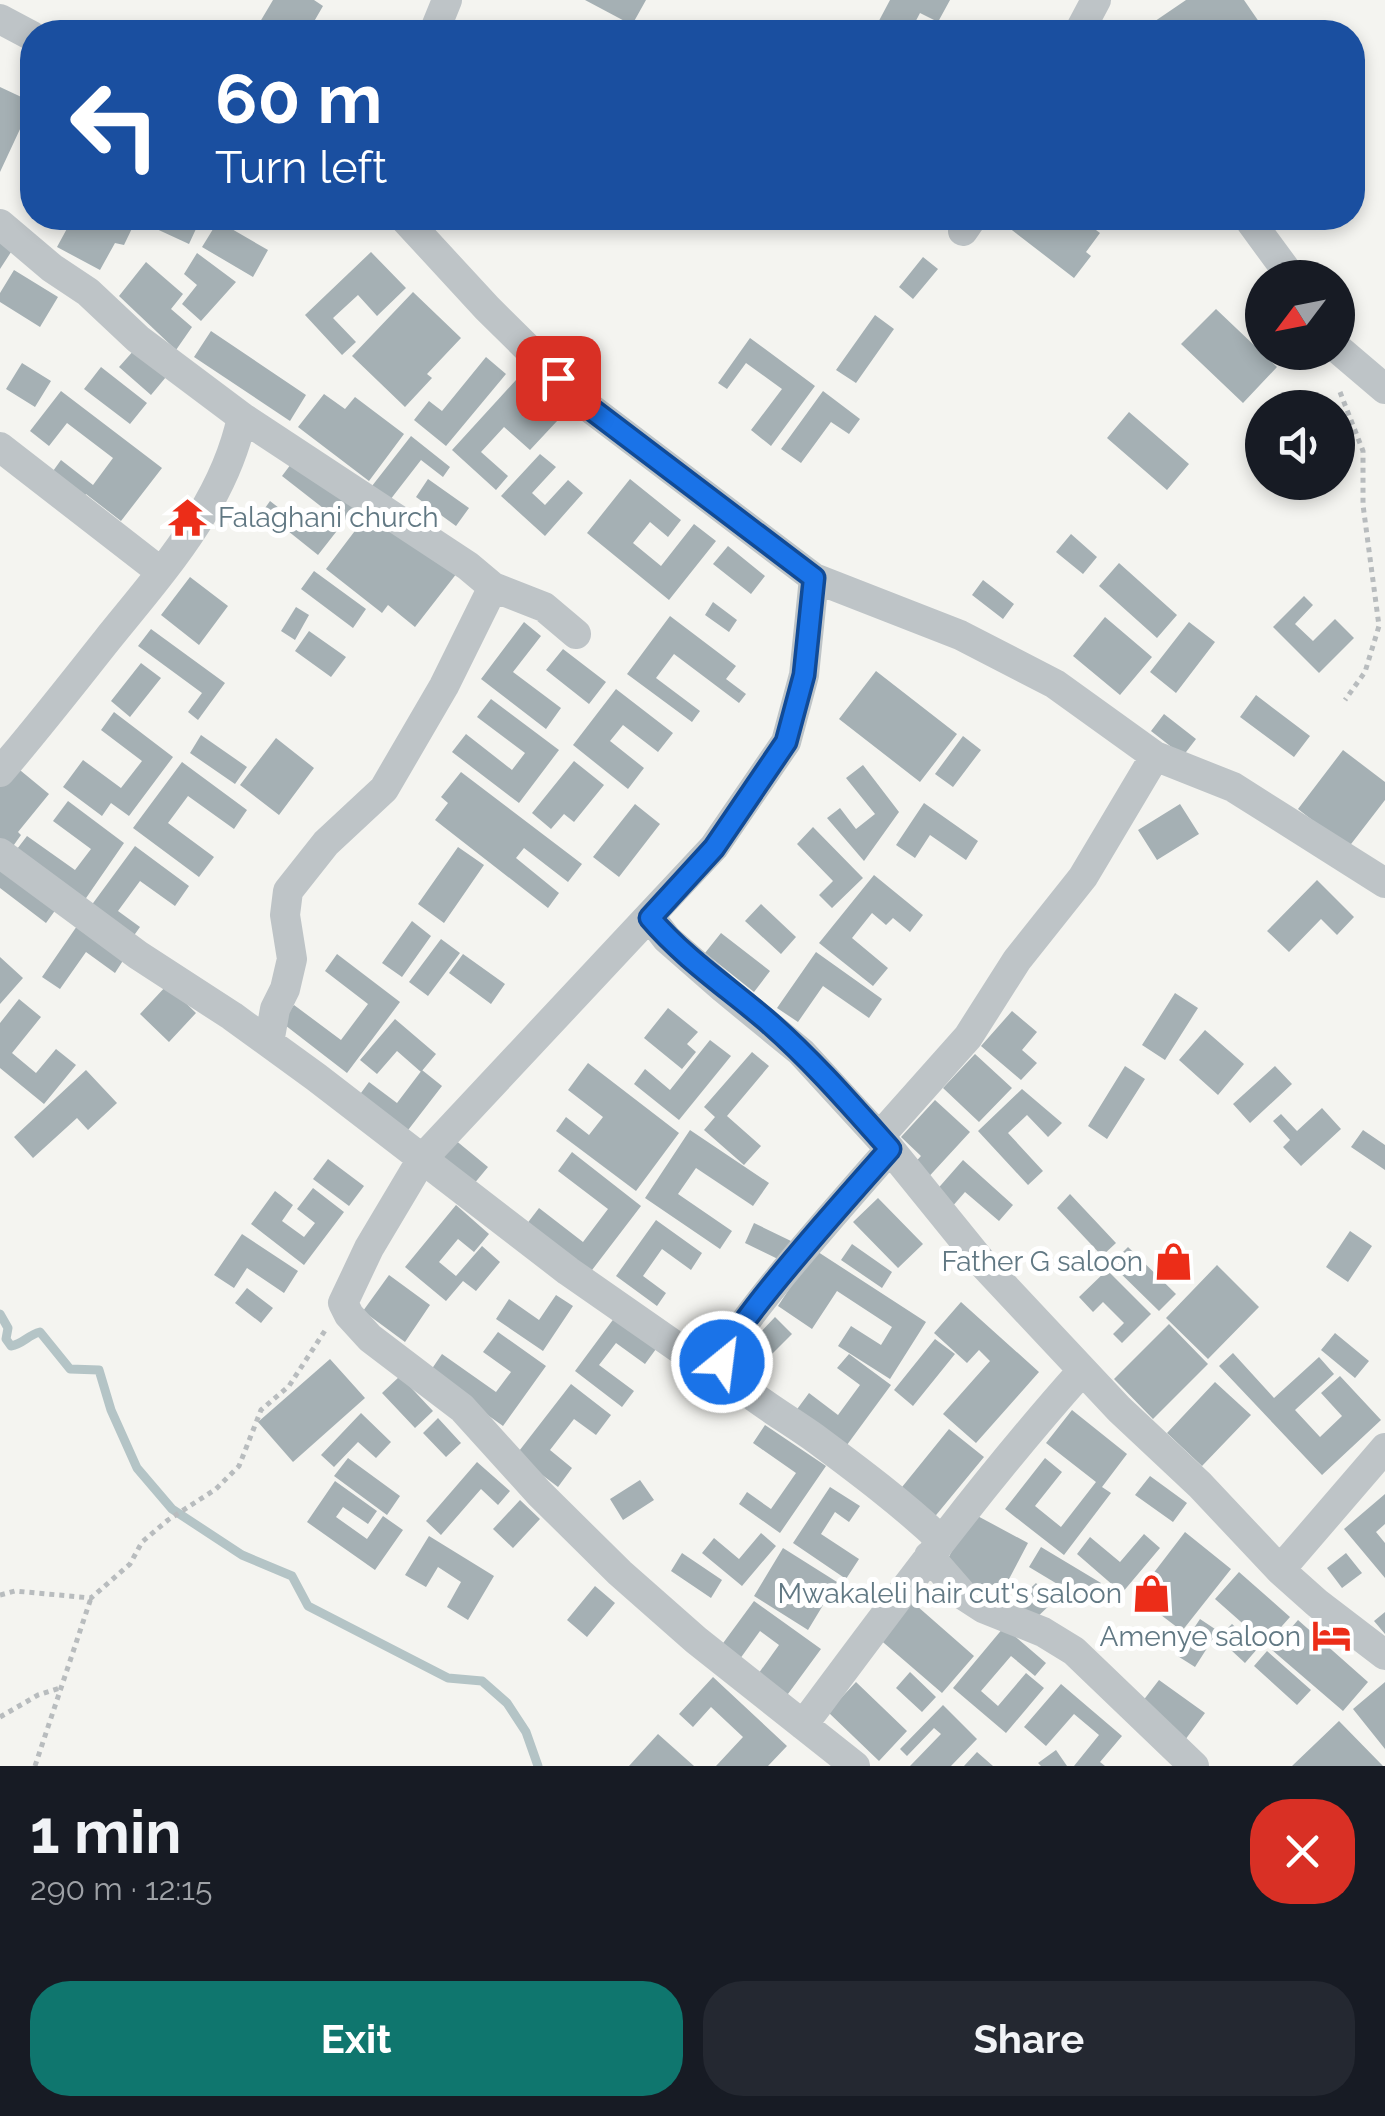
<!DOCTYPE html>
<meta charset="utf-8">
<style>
body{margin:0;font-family:Raleway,sans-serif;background:#242831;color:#f1f3f6;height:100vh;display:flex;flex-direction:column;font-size:38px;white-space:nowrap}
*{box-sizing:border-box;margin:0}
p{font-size:32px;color:#9ea1a6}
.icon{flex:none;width:55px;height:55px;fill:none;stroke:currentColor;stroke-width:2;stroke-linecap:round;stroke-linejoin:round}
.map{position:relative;height:1766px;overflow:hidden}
.sheet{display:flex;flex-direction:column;background:#171b24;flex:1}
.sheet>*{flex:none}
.hud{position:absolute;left:20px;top:20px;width:1345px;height:210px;border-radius:40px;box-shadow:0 5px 15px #0003;background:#1a4fa0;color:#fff;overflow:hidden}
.needle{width:65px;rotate:238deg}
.fabs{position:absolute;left:1245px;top:260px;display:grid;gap:20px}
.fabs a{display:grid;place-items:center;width:110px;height:110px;border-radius:50%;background:#171b24;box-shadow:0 5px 15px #0003;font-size:50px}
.pin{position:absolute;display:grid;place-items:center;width:85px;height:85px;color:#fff;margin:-42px;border-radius:20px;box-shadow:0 5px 15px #0006}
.me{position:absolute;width:110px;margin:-55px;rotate:29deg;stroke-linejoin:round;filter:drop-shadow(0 0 8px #0008)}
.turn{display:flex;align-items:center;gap:35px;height:210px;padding:0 30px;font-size:45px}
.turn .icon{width:130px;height:130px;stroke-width:2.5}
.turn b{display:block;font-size:70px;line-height:85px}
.round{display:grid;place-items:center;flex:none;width:105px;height:105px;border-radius:40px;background:#242831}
.summary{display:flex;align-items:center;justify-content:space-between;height:170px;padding:0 30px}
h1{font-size:60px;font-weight:700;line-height:75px}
.primary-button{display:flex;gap:20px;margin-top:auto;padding:20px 30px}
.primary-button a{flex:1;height:115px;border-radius:40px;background:#0f766e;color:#fff;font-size:40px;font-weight:700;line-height:115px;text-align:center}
.primary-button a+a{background:#242831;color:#f1f3f6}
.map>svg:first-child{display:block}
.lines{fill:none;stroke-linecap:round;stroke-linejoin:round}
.stream{stroke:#b4c4c6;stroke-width:9}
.building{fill:#a5b0b4}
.path{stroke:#b8bcbe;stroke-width:5;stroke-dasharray:5 5;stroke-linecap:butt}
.street{stroke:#bec4c7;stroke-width:30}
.route-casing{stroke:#114b97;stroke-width:25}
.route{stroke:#1a73e8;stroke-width:18}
.labels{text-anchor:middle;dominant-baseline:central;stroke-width:10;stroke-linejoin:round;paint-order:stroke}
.poi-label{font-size:28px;fill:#617883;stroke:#fff;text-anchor:end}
</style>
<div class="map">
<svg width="1385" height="1766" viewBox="0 0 1385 1766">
<rect width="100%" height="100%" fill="#f4f4f0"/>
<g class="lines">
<!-- stream -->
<path class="stream" d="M0,1314L8,1328L6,1339L11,1346C23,1344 28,1335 40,1332L70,1369L99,1370L111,1410L137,1468L172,1509L242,1555L292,1576L308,1606L448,1678L482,1681L507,1703L526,1732L538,1766"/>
</g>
<!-- building -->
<path class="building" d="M273,0H314L323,6L308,32H254Z
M585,0H646L632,25Z
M890,0H950L938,22L920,13L910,32H873Z
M1186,0H1244L1266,32H1139Z
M0,87L32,102V132L21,127L0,172Z
M57,218H137L124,245L115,243L100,270L57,247L70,223Z
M154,218H201L189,244L150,226Z
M1015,218H1080L1100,233L1086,252L1091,256L1074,278L1008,227Z
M218,221L268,250L253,277L202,247Z
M0,240L13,249L0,269Z
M371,252L406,288L377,316L358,295L333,318L356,342L342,355L305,315Z
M197,253L236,282L201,321L182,304L197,285L184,274Z
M923,257L938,269L913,299L899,287Z
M146,262L183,294L171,309L192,327L176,350L119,296Z
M14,270L58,297L40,327L0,302V293Z
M413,292L461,338L427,374L432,378L405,407L352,356Z
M1216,309L1277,367L1243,403L1181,344Z
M875,315L894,329L856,383L836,370Z
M211,331L306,395L290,421L194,357Z
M750,338L815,386L771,446L751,430L782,389L746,363L727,389L718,383Z
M135,349L166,377L151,395L119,367Z
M486,357L506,374L446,446L414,420L429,401L442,411Z
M22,363L51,381L35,407L6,389Z
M101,367L147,403L130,424L84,389Z
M516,380L558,420L530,450L504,427L481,452L508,476L496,490L452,450Z
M61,391L162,468L121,521L86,494L80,502L48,478L61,460L93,485L113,458L67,423L49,446L30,431Z
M823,391L860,419L849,434L831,422L801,463L781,449Z
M324,394L345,409L355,397L404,434L369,481L298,427Z
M1129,412L1189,464L1167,490L1107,438Z
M411,436L450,467L443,477L421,460L390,500L372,486Z
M540,454L556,467L532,493L545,505L568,480L583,493L545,536L501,496Z
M297,456L358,504L318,555L263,511L270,501L306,529L323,508L282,476Z
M428,479L469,508L456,526L416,497Z
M630,479L681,520L668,537L650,522L633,543L661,566L694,524L716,541L669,600L587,533Z
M373,507L457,573L415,627L388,605L382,613L326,569Z
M1071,534L1097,557L1083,574L1056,552Z
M728,546L765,576L751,594L713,564Z
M1119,563L1177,615L1157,638L1099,586Z
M314,571L366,609L353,628L301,589Z
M190,577L228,606L199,645L161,615Z
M983,580L1014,604L1003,619L972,595Z
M1304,596L1313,605L1295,624L1313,641L1335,619L1354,638L1319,673L1273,627Z
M713,602L737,620L729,632L705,615Z
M296,607L309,615L295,640L281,631Z
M670,616L736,666L726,679L746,694L739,703L674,654L656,678L700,711L692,722L627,674Z
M1105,617L1152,657L1120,695L1073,656Z
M524,622L541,636L513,672L561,708L546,729L481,679Z
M1189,622L1215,642L1176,693L1150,672Z
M151,629L225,683L198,720L188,712L202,693L138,646Z
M309,631L346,657L331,677L295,651Z
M563,649L606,682L589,704L546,670Z
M141,663L161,678L130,717L111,701Z
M876,671L957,734L920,782L839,719Z
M616,689L673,733L658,752L623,725L610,741L644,768L628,789L573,745Z
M1256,695L1310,736L1294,757L1240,717Z
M491,699L559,750L519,803L452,752L466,734L512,770L525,753L477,717Z
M114,712L173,757L129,816L111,803L102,816L63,787L83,760L121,788L142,761L101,730Z
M1164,714L1196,739L1183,756L1151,731Z
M201,735L247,767L235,784L190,753Z
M963,736L981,750L953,787L935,774Z
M276,738L314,768L279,815L240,785Z
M1343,750L1385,782V800L1348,848L1298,809Z
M574,761L604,785L574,822L564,814L551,829L532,813Z
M182,762L247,810L234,829L188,796L168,823L214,857L199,877L133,828Z
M863,765L899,812L864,861L827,818L840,808L856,829L875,814L846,778Z
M15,766L49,794L18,832L21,835L11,849L0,841V785Z
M461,772L582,864L568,882L524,848L516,858L559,893L548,908L435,820L448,803L441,797Z
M68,801L124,843L84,901L14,853L27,836L75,870L91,849L53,821Z
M924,803L978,841L966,860L930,835L915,858L896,845Z
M635,804L660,824L619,877L593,857Z
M1180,804L1199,834L1157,860L1138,830Z
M813,827L863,878L832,908L819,895L833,881L797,844Z
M135,846L189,886L175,906L140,881L118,911L140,927L130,941L88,910Z
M458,847L484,865L444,923L418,904Z
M0,867L59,905L46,923L0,888Z
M874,875L923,915L910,932L893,918L886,925L872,913L852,938L888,968L873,986L819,943Z
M1317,880L1354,917L1337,935L1321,919L1289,952L1267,931Z
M761,904L796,937L781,954L745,921Z
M412,921L431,936L402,977L382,963Z
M77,926L124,959L115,973L86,952L60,989L42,977Z
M721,933L770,971L754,992L705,953Z
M441,939L460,953L428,996L409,982Z
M816,952L882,999L869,1018L823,986L798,1022L777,1008Z
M337,954L400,1002L347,1073L281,1022L294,1005L341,1040L368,1004L325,971Z
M463,954L505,984L491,1004L449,973Z
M0,957L23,978L0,1004Z
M167,985L196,1013L169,1042L140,1014Z
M1175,993L1198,1008L1165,1060L1142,1045Z
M19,999L41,1017L12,1053L36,1073L56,1049L76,1065L44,1104L0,1068V1023Z
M668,1008L698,1032L687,1044L696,1052L682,1069L644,1038Z
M1012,1011L1037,1032L1022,1050L1037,1063L1021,1080L981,1046Z
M395,1019L436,1054L421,1072L397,1051L377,1074L360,1060Z
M1205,1030L1244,1064L1218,1095L1179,1060Z
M710,1040L731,1056L679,1120L634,1084L645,1069L670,1090Z
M752,1052L769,1066L727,1116L761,1146L744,1165L704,1130L715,1117L704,1107Z
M975,1054L1012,1088L979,1122L943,1088Z
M588,1063L679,1133L636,1191L556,1131L566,1117L589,1135L603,1117L568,1090Z
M1125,1066L1145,1079L1107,1139L1088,1126Z
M1275,1066L1292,1084L1250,1123L1233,1104Z
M86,1070L117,1103L88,1130L77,1118L33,1158L14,1137Z
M422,1070L442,1086L405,1134L358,1097L369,1082L397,1103Z
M1022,1089L1062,1123L1048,1137L1027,1115L1008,1133L1043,1171L1028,1185L978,1131Z
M935,1100L970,1132L923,1183L909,1169L921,1156L901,1137Z
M1322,1108L1341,1129L1301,1166L1283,1147L1290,1140L1273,1121L1281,1114L1297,1131Z
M690,1130L769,1183L753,1206L696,1168L678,1194L732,1231L720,1249L645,1198Z
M1363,1130L1385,1145V1170L1351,1147Z
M454,1139L488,1167L473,1185L439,1157Z
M572,1152L641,1206L589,1274L526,1225L539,1208L583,1242L608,1209L558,1171Z
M328,1159L364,1186L349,1206L313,1179Z
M963,1160L1013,1205L999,1221L965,1192L951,1208L934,1193Z
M313,1188L344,1212L304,1265L251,1224L275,1191L293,1205L282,1221L304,1237L315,1223L297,1209Z
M1070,1194L1116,1243L1102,1256L1057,1208Z
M878,1198L923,1244L898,1268L853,1222Z
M456,1205L489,1234L474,1252L458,1239L439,1262L456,1276L482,1246L500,1262L476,1291L463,1281L446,1301L405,1267Z
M656,1220L702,1253L691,1270L662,1249L643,1276L666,1293L657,1306L616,1276Z
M754,1223L791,1241L782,1261L745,1243Z
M1350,1231L1372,1246L1348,1282L1326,1267Z
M242,1234L298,1271L284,1293L247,1268L234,1288L214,1275Z
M852,1244L892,1272L882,1288L841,1260Z
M1128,1247L1176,1294L1159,1311L1111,1264Z
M815,1250L926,1322L890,1379L838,1346L851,1326L881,1345L892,1327L837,1291L812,1329L778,1306Z
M1217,1265L1259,1307L1208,1359L1166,1318Z
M1107,1270L1151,1314L1122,1343L1113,1334L1124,1323L1103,1302L1093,1312L1079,1297Z
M389,1275L430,1305L405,1342L363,1311Z
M247,1288L273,1308L261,1323L235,1303Z
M556,1295L573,1306L543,1351L496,1319L509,1299L539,1320Z
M961,1302L1039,1372L976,1443L943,1414L990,1361L979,1350L967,1363L934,1333Z
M615,1317L656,1349L645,1364L616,1343L599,1365L634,1391L622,1407L575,1371Z
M775,1317L792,1334L761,1365L745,1349Z
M1169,1324L1208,1364L1153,1419L1114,1379Z
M498,1332L546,1366L503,1426L429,1373L442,1354L496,1392L511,1372L483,1352Z
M1335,1333L1369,1361L1355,1378L1321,1350Z
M935,1339L955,1354L913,1406L894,1390Z
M1233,1353L1274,1398L1319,1357L1334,1374L1295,1410L1320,1437L1342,1416L1321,1393L1340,1376L1381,1420L1322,1475L1219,1366Z
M849,1354L891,1385L844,1449L795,1412L809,1393L838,1415L860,1385L837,1368Z
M330,1359L365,1398L293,1462L258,1422Z
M400,1376L433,1411L415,1428L382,1393Z
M1215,1382L1251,1415L1202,1466L1167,1433Z
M571,1384L611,1415L596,1435L574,1419L550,1450L572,1468L558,1487L516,1455Z
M1072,1410L1127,1454L1102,1487L1111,1493L1064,1555L1005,1509L1045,1458L1062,1472L1035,1506L1061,1527L1096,1482L1046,1443Z
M361,1413L391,1442L376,1458L358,1442L334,1467L321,1455Z
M438,1418L461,1443L446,1457L423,1433Z
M765,1425L826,1466L780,1533L739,1504L747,1492L771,1509L796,1473L753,1443Z
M949,1429L984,1457L932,1520L898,1492Z
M348,1458L400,1496L387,1515L334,1476Z
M477,1462L510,1491L498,1505L481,1489L441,1535L426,1521Z
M1150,1476L1187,1503L1173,1522L1135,1495Z
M640,1480L654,1500L623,1520L610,1499Z
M335,1481L377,1511L368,1524L343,1507L336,1517L367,1539L383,1516L403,1530L375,1570L307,1522Z
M830,1487L860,1506L849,1522L835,1512L821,1534L859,1559L846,1579L793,1543Z
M1385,1494V1524L1376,1532L1385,1543V1578L1344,1529Z
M520,1500L540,1519L513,1548L493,1529Z
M972,1513L1028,1543L999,1598L943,1568Z
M1185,1532L1231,1569L1182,1631L1136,1596Z
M761,1533L776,1546L742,1586L702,1553L714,1538L739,1559Z
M1144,1534L1160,1548L1122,1593L1077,1554L1090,1537L1120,1562Z
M429,1536L494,1576L468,1620L447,1607L461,1582L438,1567L426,1587L405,1575Z
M1041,1547L1101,1583L1089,1603L1029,1567Z
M783,1548L837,1582L808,1630L754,1596Z
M682,1553L722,1580L711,1598L671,1571Z
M1346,1553L1362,1573L1342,1588L1327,1568Z
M1239,1572L1290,1617L1266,1644L1215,1599Z
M1036,1583L1053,1602L1033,1621L1016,1602Z
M595,1586L615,1603L587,1637L567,1620Z
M909,1599L974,1656L942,1693L877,1637Z
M754,1601L821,1649L785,1698L756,1677L779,1645L760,1631L737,1663L718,1650Z
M1385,1612V1634L1374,1621Z
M1200,1619L1218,1631L1195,1667L1176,1655Z
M1298,1620L1368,1682L1343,1711L1272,1650Z
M1232,1624L1258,1648L1245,1663L1218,1638Z
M1004,1627L1046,1663L1035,1676L1011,1656L981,1691L998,1706L1026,1673L1044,1688L1006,1733L953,1688Z
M1267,1651L1311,1690L1297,1705L1254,1666Z
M910,1672L936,1697L922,1712L896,1688Z
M713,1677L787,1746L768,1766H716L743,1737L711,1707L693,1727L679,1714Z
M1159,1680L1205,1713L1185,1740L1139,1706Z
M856,1682L907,1731L879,1761L828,1712Z
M1385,1682V1749L1353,1709Z
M1061,1684L1122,1736L1100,1762L1105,1766H1074L1099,1735L1074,1714L1046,1746L1024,1727Z
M943,1705L977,1739L951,1766H910L941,1734L934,1728L907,1756L900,1749Z
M1339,1721L1383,1766H1292Z
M658,1734L694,1766H629Z
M1056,1750L1067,1766H1041L1038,1763Z
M977,1752L993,1766H964Z"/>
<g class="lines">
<!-- path -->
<path class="path" d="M1340,392L1363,451V505L1379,626L1365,672L1345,700
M0,1595L15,1591L91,1598L130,1564L142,1542L168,1520L216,1489L239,1466L261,1410L289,1386L326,1329
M0,1717L38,1695L60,1688
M35,1766L91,1598"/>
<!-- street -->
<path class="street" d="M0,19L32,36
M434,32L447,0
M1079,32L1096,0
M404,218L487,308L582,402L814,578L804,675L786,742L714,847L422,1159L369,1248L343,1303L349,1315L370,1338L462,1408L539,1493L620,1573L696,1640L855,1766
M1248,218L1292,278
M0,224L52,268L88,292L138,339L242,417L468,566L493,587L544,607L576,634
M963,231L972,218
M1338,349L1385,389
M0,447L161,572
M814,578L960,635L1055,684L1155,756L1233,787L1385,883
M0,772C37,729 72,684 107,640C161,573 224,504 242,417
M0,853L138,955L232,1016L316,1077L568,1271L680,1349L726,1372
M650,917L667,939L723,988L801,1052L890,1149L984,1265L1119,1409L1200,1485L1280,1570L1317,1603L1385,1655
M269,1043L275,1009L285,989L292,959L285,915L288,891L326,843L384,789L444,686L493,587
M879,1137L968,1037L1017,960L1083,877L1155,756
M890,1149C866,1177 718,1341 722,1364C724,1373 734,1380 741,1387C765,1406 792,1422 816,1439C859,1471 903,1504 941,1540
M929,1556L963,1595L983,1608L1043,1632L1074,1651L1194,1766
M1280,1570L1385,1448
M803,1725C893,1604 982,1483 1082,1371"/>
</g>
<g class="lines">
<defs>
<path id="route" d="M558,378L582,402L814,578L804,675L786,742L714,848L650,918C684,958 726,986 766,1020C811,1059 850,1104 890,1149C862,1181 723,1334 722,1362"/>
</defs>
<!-- route casing -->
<use href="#route" class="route-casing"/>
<!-- route -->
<use href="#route" class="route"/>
</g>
<!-- icons -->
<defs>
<symbol id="temple-bare" viewBox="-9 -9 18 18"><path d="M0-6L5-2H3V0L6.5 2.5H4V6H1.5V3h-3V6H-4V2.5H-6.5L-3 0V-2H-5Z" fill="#ec2d18" stroke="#fff" stroke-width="2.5" paint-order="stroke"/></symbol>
<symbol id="shop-bare" viewBox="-9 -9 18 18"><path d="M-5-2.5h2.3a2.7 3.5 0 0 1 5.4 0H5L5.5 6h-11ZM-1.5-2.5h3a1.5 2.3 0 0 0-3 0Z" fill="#ec2d18" stroke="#fff" stroke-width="2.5" paint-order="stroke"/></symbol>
<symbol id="hotel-bare" viewBox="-9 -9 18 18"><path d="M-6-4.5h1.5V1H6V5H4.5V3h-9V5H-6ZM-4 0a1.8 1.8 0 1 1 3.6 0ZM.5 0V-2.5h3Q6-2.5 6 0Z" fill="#ec2d18" stroke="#fff" stroke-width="2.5" paint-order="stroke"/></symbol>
</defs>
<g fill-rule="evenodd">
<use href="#temple-bare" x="160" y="490" width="55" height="55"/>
<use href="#shop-bare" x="1146" y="1234" width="55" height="55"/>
<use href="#shop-bare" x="1124" y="1566" width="55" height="55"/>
<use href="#hotel-bare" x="1304" y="1608" width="55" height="55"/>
</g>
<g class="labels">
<!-- poi labels -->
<g class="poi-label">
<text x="218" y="517" text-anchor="start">Falaghani church</text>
<text x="1143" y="1261">Father G saloon</text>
<text x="1122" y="1593">Mwakaleli hair cut's saloon</text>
<text x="1301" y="1636">Amenye saloon</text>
</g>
</g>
</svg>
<div class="fabs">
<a><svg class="needle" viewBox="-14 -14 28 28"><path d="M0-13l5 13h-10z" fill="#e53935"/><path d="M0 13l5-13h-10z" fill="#9ea1a6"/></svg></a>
<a><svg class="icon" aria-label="sound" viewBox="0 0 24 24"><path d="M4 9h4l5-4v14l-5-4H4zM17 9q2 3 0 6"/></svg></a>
</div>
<div class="pin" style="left:558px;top:378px;background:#d93025"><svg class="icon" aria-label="arrive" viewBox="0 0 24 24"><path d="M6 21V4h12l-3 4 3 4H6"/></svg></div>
<svg class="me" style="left:722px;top:1362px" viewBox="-20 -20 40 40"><circle r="17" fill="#1a73e8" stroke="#fff" stroke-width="3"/><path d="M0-11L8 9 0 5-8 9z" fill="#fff"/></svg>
<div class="hud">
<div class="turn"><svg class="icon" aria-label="left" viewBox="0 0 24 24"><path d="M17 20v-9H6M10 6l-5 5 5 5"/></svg><div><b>60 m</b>Turn left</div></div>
</div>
</div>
<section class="sheet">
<div class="summary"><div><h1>1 min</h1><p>290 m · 12:15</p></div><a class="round" style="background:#d93025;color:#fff"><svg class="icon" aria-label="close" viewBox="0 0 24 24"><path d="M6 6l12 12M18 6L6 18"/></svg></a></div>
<div class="primary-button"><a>Exit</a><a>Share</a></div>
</section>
